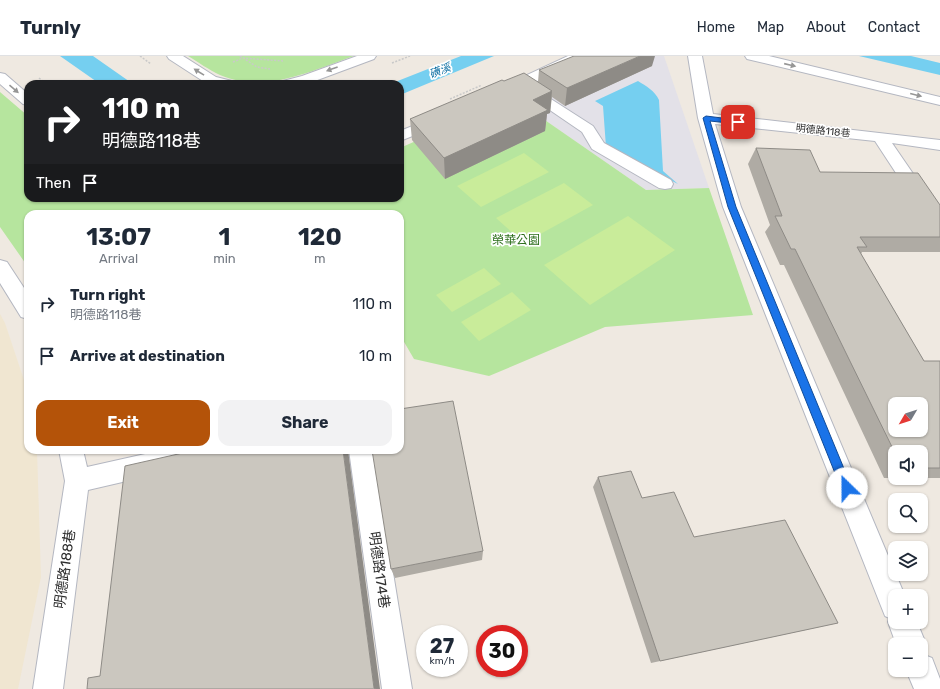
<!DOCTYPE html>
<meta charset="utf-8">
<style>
body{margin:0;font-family:Rubik,"Noto Sans TC",sans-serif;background:#f2f2f3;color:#1f2937;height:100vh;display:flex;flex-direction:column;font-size:15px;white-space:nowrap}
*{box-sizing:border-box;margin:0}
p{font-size:13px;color:#747a83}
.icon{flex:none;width:22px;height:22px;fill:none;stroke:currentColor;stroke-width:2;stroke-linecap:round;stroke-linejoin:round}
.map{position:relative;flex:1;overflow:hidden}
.panel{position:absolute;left:24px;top:154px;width:380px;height:244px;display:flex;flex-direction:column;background:#fff;border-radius:12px;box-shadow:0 1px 3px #0004}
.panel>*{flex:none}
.banner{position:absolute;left:24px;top:24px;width:380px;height:122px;border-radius:12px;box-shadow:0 1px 3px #0004;background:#202124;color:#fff;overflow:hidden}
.needle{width:26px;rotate:231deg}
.tools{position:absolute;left:888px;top:341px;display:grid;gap:8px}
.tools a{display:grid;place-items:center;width:40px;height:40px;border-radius:8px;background:#fff;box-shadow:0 1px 3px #0004;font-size:20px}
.speed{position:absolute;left:416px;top:569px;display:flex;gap:8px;font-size:20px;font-weight:700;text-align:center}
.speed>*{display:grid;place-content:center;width:52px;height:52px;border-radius:50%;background:#fff;box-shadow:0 1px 3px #0004;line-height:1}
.speed small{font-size:10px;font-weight:400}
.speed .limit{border:6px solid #d22;background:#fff;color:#111}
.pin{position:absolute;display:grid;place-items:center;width:34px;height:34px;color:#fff;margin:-17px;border-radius:8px;box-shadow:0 2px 6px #0006}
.me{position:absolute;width:44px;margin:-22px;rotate:337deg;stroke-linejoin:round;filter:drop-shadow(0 0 3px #0008)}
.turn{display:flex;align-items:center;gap:14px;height:84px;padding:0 12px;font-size:18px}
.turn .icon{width:52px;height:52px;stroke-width:2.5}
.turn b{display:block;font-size:28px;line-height:34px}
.then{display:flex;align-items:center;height:38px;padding:0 12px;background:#0003;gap:8px;font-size:15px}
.eta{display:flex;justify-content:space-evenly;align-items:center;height:68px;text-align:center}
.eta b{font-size:24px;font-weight:700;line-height:28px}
.button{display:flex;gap:8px;margin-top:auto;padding:8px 12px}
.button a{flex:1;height:46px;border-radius:12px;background:#b45309;color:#fff;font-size:16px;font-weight:700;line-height:46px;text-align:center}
.button a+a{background:#f2f2f3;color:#1f2937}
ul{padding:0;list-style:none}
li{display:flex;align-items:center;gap:12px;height:52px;padding:0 12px}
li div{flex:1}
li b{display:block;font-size:15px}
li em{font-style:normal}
header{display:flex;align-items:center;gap:24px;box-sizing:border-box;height:56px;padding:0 20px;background:#fff;border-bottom:1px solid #e0e1e3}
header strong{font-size:19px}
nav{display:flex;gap:22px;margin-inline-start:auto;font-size:14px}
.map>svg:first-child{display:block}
.industrial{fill:#e3e1e8}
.education{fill:#f0e6d1}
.green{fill:#b6e59e}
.pitch{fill:#c9ec9a}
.water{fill:#75cff0}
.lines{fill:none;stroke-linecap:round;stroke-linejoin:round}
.minor-casing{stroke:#b4b7c1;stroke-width:2}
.path{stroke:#c9c9c9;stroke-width:1.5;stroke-dasharray:2 1.5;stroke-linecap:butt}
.minor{fill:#fff;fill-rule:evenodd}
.wall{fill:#afaba4;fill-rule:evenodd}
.shaded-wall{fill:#8e8b86}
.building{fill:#cbc7bf;stroke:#8e8b86;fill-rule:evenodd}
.oneway{fill:#969696}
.route{fill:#1a73e8;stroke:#114b97}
.labels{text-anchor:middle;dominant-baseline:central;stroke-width:3.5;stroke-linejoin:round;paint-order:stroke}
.far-street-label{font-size:10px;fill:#2e2e2e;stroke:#fff}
.far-water-label{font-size:11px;font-style:italic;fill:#0d6fa3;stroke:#fff}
.park-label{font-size:12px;fill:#2c6e1b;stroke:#fff}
.near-street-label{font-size:14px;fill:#2e2e2e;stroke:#fff}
</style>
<header>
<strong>Turnly</strong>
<nav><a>Home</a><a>Map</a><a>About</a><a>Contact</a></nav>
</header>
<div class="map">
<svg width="940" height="633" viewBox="0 0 940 633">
<rect width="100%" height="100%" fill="#efe9e1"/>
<!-- industrial -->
<path class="industrial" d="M609,0H664L709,132L646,134L513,42Z"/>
<!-- education -->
<path class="education" d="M0,258L5,267L28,336V394H37L41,521L18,633H0Z"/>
<!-- green -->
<path class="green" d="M188,0H354C311,15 265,38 220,19C209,14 198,6 188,0Z
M0,36L28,60V142H400V92L513,42L646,134L709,132L753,259L605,271L489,320L414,303L400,279V158H28V211L0,171Z"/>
<!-- pitch -->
<path class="pitch" d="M524,97L549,116L481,151L457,130Z
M564,127L593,149L524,187L496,162Z
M628,160L675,194L590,249L544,209Z
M484,212L501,228L452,256L436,239Z
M512,236L531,254L479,285L461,266Z"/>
<!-- water -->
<path class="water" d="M60,0H93L133,28H100Z
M461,0H494L400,39V28H390Z
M859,0H911L940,7V19Z
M638,25C646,30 655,35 659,44L663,115L678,128L606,91L603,50L595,45Z"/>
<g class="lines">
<defs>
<path id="minor" d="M167,0H183L216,21L232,25L234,28L206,27L169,3Z
M357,0H376L374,3L312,26L304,28H281L283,25L302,20Z
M568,0H586L584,3L529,29L593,70L604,87L671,124L673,128L671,132L665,133L659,132L592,93L582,76L519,33L504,39L499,38L497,35L499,32Z
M688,0H702L713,58L940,84V94L892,87L940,157V177L934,175L875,85L715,68L741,151L905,540H895V566H917L926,588L922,598L932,602L940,623V633H914L906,614H921V588H896L888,566L889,562L885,560L881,550L723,151L698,62Z
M745,0H769L940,41V49L747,3Z
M0,17L5,18L28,38V49L23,48L0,28Z
M440,59L445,61L448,64L445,67L400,85V75Z
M0,204L7,206L28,238V263L21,261L0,227Z
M59,394H83L87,411L163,394H225L222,402L213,405L88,434L63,633H33L65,425Z
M349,394H373L412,633H382Z"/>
</defs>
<!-- minor casing -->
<use href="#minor" class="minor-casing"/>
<!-- path -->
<path class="path" d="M140,0L151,8
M240,0L257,11L270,13
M233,6L243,2L283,5
M392,7L410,0
M39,22L46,28
M450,43L482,29"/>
<!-- minor -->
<use href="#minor" class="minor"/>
</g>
<!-- wall -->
<path class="wall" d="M652,10L565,50L552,41L550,57L547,58L545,75L445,123L412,84L410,63L504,25L538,26L539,14Z
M756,92L820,116L940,149V196H862L861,198L924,305H940V422H884L784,209H780L765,176L770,169L748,108ZM895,396H921V422H895Z
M598,421L694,481L838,567L651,607L593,431Z
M483,495L482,504L395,522L391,513Z"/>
<!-- shaded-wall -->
<path class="shaded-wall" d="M640,0H655L652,10L565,50L567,32Z
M552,35L550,57L547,58L545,75L445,123L444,102L533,44Z
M343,394H348L380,633H376L374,632Z"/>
<!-- building -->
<path class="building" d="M574,0H640L567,32L539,14Z
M524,17L552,35L533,44L548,54L444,102L410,63L502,24L504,25Z
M756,92L810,94L820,116L918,117L940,149V181H860L867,191H857L924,305H940V412H921V396H895V397L795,193H791L775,160H782ZM895,348H921V374H895Z
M453,345L483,495L391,513L372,394H400V353Z
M196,394H343L374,632L376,633H87L88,622L100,620L125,410Z
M631,415L642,442L674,436L694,481L785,464L838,567L660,605L598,421Z"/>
<!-- one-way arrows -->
<defs><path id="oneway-solid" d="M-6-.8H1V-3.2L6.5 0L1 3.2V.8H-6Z"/></defs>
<g class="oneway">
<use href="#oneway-solid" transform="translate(790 9) rotate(13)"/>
<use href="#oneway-solid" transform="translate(332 13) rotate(160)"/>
<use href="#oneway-solid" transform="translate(199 16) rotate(-148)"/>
<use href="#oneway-solid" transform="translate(14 33) rotate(41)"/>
<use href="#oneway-solid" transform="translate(916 39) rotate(14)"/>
</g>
<!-- route -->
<path class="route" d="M706,60L738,64L741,66L738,68L710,65L736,151L852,432L850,436L847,437L843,436L841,432L728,151L703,62Z"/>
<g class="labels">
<!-- far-street labels -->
<g class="far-street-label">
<text transform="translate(823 75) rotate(6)">明德路118巷</text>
</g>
<!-- far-water labels -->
<g class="far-water-label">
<text transform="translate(440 15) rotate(-21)">磺溪</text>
</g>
<!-- park labels -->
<g class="park-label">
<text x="516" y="184">榮華公園</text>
</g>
<!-- near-street labels -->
<g class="near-street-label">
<text transform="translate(65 513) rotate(-82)">明德路188巷</text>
<text transform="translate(379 514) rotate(82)">明德路174巷</text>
</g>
</g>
</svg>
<div class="tools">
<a><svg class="needle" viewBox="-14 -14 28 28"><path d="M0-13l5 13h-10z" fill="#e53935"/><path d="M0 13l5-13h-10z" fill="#747a83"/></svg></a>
<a><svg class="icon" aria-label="sound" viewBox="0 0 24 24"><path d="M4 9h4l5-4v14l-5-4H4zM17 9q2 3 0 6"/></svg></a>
<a><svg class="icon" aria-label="search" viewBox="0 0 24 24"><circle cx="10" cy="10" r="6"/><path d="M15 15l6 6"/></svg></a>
<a><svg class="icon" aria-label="layers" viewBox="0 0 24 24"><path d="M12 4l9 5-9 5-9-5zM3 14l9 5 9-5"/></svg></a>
<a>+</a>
<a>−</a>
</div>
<div class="speed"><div>27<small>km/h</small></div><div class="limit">30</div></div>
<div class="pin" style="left:738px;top:66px;background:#d93025"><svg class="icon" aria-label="arrive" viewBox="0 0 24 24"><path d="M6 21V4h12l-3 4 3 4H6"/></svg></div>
<svg class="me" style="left:847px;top:432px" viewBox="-20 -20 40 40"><circle r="19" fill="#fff"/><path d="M0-13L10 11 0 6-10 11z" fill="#1a73e8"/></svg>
<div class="banner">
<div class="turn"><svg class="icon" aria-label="right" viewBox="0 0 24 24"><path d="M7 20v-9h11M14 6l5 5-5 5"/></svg><div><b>110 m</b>明德路118巷</div></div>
<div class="then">Then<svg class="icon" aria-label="arrive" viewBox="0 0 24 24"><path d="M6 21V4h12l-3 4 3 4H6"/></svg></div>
</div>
<section class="panel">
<div class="eta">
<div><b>13:07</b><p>Arrival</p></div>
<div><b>1</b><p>min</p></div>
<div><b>120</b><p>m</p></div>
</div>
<ul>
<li><svg class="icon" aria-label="right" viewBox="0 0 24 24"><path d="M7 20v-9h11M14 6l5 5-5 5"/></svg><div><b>Turn right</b><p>明德路118巷</p></div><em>110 m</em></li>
<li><svg class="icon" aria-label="arrive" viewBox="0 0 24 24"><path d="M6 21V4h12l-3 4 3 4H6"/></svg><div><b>Arrive at destination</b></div><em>10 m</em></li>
</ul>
<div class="button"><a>Exit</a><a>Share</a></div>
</section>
</div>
